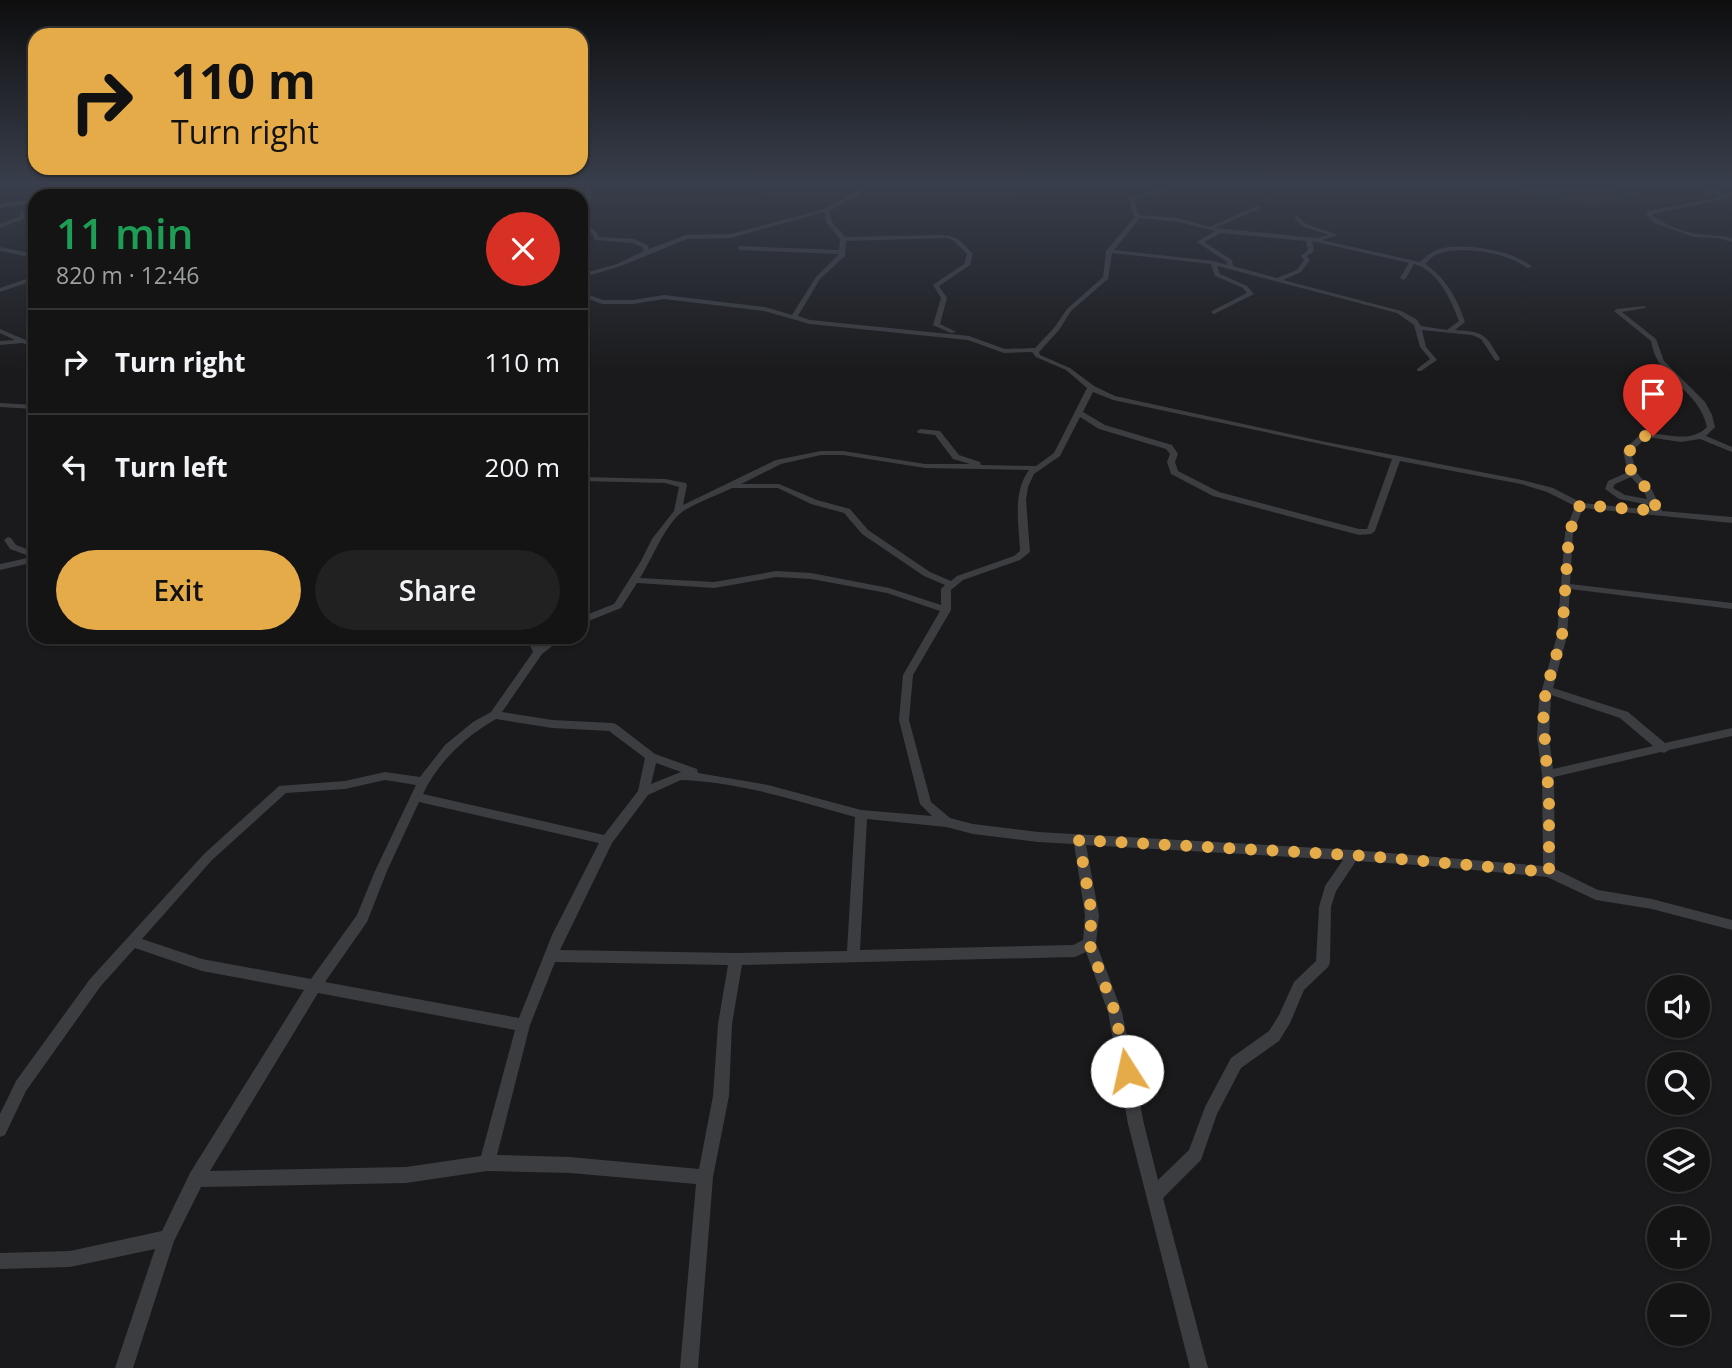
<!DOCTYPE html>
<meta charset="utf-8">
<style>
body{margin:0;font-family:"Open Sans",sans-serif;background:#212122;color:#f1f3f6;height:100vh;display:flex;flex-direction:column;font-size:26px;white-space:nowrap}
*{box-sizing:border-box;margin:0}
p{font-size:23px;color:#9d9ea0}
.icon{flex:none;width:38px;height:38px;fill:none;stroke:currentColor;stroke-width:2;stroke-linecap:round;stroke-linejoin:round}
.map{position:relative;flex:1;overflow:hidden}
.panel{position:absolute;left:28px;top:189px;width:560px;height:455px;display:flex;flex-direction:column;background:#141415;border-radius:21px;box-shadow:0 2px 5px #0004,0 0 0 2px #333334}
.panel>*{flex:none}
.guide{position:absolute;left:28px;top:28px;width:560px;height:147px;border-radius:21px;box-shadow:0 2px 5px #0004,0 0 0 2px #333334;background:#e6ab49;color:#111;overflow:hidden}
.fabs{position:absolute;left:1647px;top:975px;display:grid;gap:14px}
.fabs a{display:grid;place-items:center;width:63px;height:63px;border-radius:50%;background:#141415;box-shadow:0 2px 5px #0004,0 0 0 2px #333334;font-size:35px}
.pin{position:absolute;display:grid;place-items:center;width:60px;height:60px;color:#fff;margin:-72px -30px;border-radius:50% 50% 50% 0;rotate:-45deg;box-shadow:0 0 7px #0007}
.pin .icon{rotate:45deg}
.me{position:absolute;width:77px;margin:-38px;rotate:350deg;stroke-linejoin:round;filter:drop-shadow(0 0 5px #0008)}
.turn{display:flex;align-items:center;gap:24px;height:147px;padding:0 28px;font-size:32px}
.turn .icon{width:91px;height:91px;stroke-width:2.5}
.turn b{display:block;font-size:49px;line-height:60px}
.round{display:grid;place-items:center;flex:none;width:74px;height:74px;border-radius:37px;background:#212122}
.head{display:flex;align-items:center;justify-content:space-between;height:119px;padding:0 28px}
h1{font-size:42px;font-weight:600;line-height:52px;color:#1e9e55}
.action{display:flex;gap:14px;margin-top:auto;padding:14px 28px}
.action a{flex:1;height:80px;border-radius:42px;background:#e6ab49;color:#111;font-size:28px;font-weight:600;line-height:80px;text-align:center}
.action a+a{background:#212122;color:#f1f3f6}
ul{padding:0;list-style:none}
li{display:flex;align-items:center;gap:21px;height:105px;padding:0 28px;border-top:2px solid #333334}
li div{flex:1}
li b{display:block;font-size:26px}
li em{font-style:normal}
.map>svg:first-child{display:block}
.built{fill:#262629}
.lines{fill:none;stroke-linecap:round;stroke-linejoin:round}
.minor{fill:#3b3d41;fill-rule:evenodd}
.tertiary{fill:#3b3d41;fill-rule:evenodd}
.route{stroke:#e6ab49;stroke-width:12;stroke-dasharray:0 21.6}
</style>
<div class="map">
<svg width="1732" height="1368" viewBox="0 0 1732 1368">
<rect width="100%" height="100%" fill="#1a1a1c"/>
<!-- built -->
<path class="built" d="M1515,182H1581L1641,196L1590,207L1504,187Z"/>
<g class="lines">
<!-- minor -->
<path class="minor" d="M5,182H12L0,187V183Z
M81,182H86L75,196H69Z
M261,182H268L220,196H211Z
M305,182H311L279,196H271Z
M321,182H332L414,194L450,182H457L419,196H405Z
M522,182H533V183L531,184Z
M585,182H589L591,199L586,224L596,232L599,237L634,239L647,245L649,249L686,235L731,234L824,209L875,182H881L829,211L832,222L845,237L936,235C957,235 959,239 973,254L970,265L939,286L947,298L940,324L956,332L951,333L933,325L941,298L933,285L964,264L967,254L954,241L947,238L846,241L845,256L820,279L798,316L810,320L969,336L1005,349L1035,348L1054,328L1067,309L1103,277L1106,251L1134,218L1129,198L1185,182H1192L1134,200L1139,215L1178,218L1210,227L1259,205L1261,208L1215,228L1315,238L1329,235L1302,226L1294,218L1297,216L1306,224L1338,235L1321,240L1420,262C1425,257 1431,252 1439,249C1463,242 1513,250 1532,267L1527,268C1508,253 1468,247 1444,252C1436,253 1430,259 1425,264C1446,278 1457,298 1465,322L1455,330C1485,332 1485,334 1500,359L1497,361L1495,360L1481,339L1472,335L1422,330L1426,347L1437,360L1421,371H1417V369L1430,359L1420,347L1414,325L1397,313L1217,266L1220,274L1247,286L1254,294L1214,314L1212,313V311L1247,293L1243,288L1215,276L1211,264L1112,253L1108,279L1071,311L1059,330L1039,352L1040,355L1070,368L1094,386L1115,396L1321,441L1522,480L1553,488L1582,503L1653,510L1650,505L1619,499L1605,489L1608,481L1628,472L1623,451L1642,433C1665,432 1689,445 1707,427C1698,387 1657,381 1651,341L1614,311L1617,309L1645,306V308L1622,312L1656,339L1664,361L1705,402L1712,415L1715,427L1706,436L1732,447V452L1700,439L1681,442L1647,437L1631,452L1636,472L1652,490L1662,511L1732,517V523L1583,508L1573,533L1570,584L1732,603V609L1570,589L1567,636L1553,688L1628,712L1665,743L1732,728V736L1669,750L1664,753L1661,752L1554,777L1555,869L1598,890L1652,899L1732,920V930L1652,909L1596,900L1547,877L1432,866L1356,861L1336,891L1331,907L1330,963L1328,967L1304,990L1290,1023L1279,1041L1241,1068L1217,1114L1201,1160L1163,1198L1208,1368H1190L1128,1124L1108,1012L1086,952L1075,957L742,965L732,1024L729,1096L713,1177L698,1368H680L696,1184L570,1173L487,1171L406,1183L201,1187L174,1241L133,1368H115L155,1249L70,1267L0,1269V1253L70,1251L162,1231L190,1173L304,990L202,971L135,948L100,987L26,1091L5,1135L0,1137V1114L16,1081L90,979L204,854L279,786L345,781L385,772L420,777L445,745L473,722L491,712L533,652L530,645L523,637H534L541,645L552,637H564L542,654L502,712L552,720L612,723L616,724L655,754L697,769L698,773L768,785L861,810L932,816L920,804L899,720L903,675L940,611L887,593L811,579L776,577L714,588L637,583L621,608L581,624V617L614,604L641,561L652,539L674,511L679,487L665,483L581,481V477L665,479L686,483L687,485L683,505L776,460L821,451H843L925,464H970L953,459L935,435L918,433L917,431L921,429L940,431L959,455L980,462L981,465L1036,466L1054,453L1087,388L1066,370L1036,357L1032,352L1004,353L968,340L810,324L764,311L664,299L633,304H602L581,296V292L603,300H633L664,295L765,307L792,315L816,277L839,254L740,250L737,248L740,246L839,250L840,239L826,222L824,212L731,238L687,239L621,266L581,278V274L617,264L644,251L642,247L633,243L595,240L592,234L581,226L586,194ZM1140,218L1178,222L1215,231L1197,242L1227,262V265L1213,261L1114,250ZM1221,233L1306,241L1308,250L1301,256L1304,260L1297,270L1277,278L1233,266L1232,260L1204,242ZM1312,241L1409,263L1400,278L1403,280L1406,278L1414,264C1438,270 1451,300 1459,321L1447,330L1421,326L1416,319L1401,311L1283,280L1301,272L1310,260L1307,256L1314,251ZM1093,392L1113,400L1392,459L1367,529H1359L1219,492L1178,471L1175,462L1178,454L1172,445L1105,425L1083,412ZM1080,417L1099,429L1166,449L1170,454L1167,462L1171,474L1213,496L1359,535L1371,534L1375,531L1400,461L1521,484L1547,492L1575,506L1565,533L1557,636L1539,700L1537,738L1542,774L1543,866L1353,850L1038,832L973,824L950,818L931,802L909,720L913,675L951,610V590L963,580L1020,560L1030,552L1026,500L1028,487L1034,474L1060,456ZM821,455H843L925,468L1029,470C1012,493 1019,524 1020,551L1014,556L957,576L951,581L930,572L868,530L850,509L817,500L779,484H741L781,464ZM1631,477L1644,491L1647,499L1625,495L1613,488L1615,484ZM732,488H778L811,504L844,513L862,534L924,576L945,585L941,589V605L889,588L811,573L776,571L714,582L640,578C652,559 665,525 682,512C695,503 718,495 732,488ZM1551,695L1620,718L1653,746L1553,769L1549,738ZM496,719L552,728L609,731L645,758L638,791L604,835L423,794C438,762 466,736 496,719ZM656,763L681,772L651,784ZM385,780L416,785L375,871L357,915L311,979L202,959L142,939L212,860L286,793L345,789ZM681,780C740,782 798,801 855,817L847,951L736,953L560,950L612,843L648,795ZM419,802L599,843L552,935L519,1018L325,982L367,922L387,871ZM867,819L946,827L973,834L1038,842L1074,844L1085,915L1083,940L1073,945L860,950ZM1086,845L1343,860L1325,886L1319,907L1316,961L1294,982L1279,1015L1269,1031L1231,1058L1205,1107L1189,1150L1158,1180L1144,1124L1122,1012L1096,943L1099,915ZM555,962L728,965L718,1024L713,1096L699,1169L570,1157L497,1155L530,1025ZM318,993L515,1030L481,1156L406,1167L210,1171Z
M1225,182H1235L1252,186L1249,188Z
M1684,182H1691L1732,197L1652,214C1660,223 1685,233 1698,234C1710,236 1720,235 1732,238V242L1718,238L1694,237L1654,223L1646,214L1648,211L1723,197Z
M20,212H24L25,218L0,228V224L20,216Z
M0,247L35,254V258L0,251Z
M35,276V280L0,292V288Z
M0,329L35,344V349L23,343L0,345V341L15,340L0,333Z
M0,403L35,405V409L0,407Z
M581,438L591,443L581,450Z
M8,537L11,538L16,545L35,552V562L0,570V564L32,557L10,549L4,540Z"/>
<!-- tertiary -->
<path class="tertiary" d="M171,182H188L100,196H83Z
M35,199V203L0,208V204Z"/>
</g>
<!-- sky -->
<linearGradient id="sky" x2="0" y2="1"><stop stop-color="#0e0e0f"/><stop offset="0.49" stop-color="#383e4b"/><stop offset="1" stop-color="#383e4b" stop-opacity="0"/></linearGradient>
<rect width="1732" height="373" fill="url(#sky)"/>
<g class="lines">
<!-- route -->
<path class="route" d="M1127,1071L1115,1012L1089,943L1092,915L1079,840L1353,855L1549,872V800L1543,712L1546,690L1562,636L1569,533L1580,505L1658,511L1648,490L1632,473L1626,455L1643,436H1653"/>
</g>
</svg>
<div class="fabs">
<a><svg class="icon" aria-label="sound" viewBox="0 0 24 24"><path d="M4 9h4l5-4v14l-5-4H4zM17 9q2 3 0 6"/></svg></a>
<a><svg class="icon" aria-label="search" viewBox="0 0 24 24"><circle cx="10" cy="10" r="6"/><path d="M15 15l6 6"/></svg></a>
<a><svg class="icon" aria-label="layers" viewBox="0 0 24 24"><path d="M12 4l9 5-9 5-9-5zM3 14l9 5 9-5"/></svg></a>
<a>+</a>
<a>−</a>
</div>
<div class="pin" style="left:1653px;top:436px;background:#d93025"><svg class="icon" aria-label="arrive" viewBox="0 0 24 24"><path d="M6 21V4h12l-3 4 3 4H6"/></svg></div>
<svg class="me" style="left:1127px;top:1071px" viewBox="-20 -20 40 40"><circle r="19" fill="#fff"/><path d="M0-13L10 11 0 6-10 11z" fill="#e6ab49"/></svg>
<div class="guide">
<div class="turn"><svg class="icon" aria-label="right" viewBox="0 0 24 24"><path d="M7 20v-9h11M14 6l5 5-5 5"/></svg><div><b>110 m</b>Turn right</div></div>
</div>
<section class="panel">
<div class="head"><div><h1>11 min</h1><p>820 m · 12:46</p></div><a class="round" style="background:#d93025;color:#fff"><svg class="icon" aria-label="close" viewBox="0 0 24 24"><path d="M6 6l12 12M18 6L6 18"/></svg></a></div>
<ul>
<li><svg class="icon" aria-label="right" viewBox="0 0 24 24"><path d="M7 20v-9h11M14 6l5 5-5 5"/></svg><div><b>Turn right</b></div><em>110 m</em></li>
<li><svg class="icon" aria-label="left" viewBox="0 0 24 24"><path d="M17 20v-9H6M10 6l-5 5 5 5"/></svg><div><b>Turn left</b></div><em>200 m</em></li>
</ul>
<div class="action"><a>Exit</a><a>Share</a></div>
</section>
</div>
